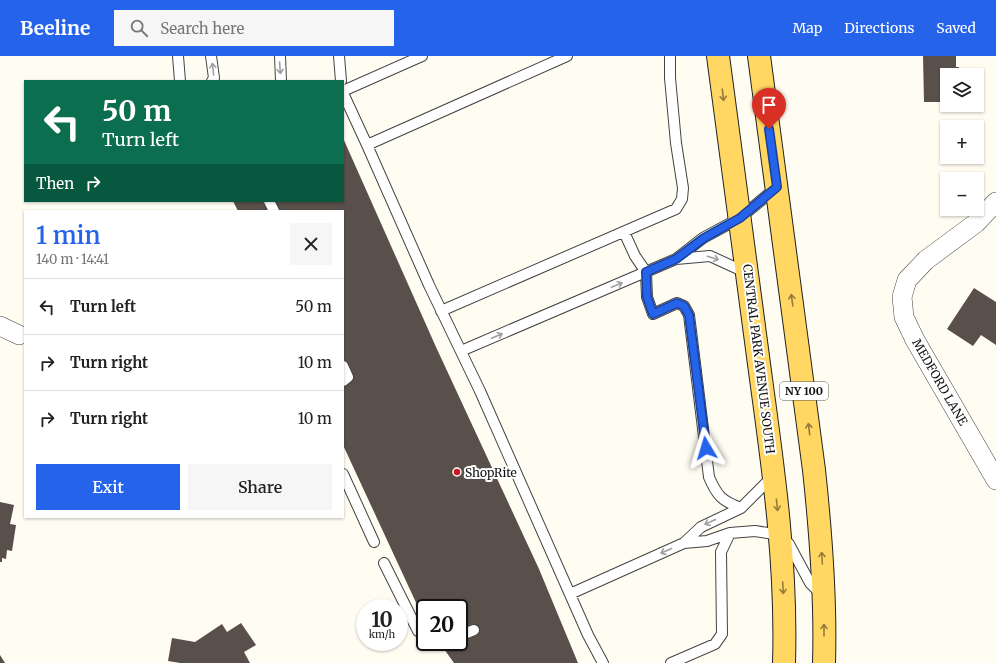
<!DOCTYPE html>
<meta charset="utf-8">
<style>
body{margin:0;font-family:Merriweather,serif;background:#f6f6f6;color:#222;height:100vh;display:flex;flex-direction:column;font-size:15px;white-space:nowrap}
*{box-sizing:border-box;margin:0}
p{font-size:13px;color:#767676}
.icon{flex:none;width:22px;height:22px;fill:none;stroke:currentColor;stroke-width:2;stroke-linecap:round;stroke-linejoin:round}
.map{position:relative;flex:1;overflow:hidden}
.panel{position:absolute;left:24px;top:154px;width:320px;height:308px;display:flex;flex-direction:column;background:#fff;border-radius:0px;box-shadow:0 1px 3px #0004}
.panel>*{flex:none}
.hud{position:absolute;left:24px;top:24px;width:320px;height:122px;border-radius:0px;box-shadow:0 1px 3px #0004;background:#0b6e4f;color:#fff;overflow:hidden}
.buttons{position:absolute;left:940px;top:12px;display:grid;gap:8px}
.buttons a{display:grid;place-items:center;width:44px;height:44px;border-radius:0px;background:#fff;box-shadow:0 1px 3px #0004;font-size:20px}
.speed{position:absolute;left:356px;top:543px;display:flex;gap:8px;font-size:20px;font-weight:700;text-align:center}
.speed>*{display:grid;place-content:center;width:52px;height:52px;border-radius:50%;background:#fff;box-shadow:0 1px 3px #0004;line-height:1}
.speed small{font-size:10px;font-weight:400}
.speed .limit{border:2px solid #111;border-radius:6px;background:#fff;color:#111}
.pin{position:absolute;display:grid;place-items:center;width:34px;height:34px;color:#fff;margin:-41px -17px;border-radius:50% 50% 50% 0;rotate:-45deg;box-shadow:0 0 4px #0007}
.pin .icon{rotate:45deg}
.me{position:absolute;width:44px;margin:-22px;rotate:353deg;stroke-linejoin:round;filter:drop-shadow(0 0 3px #0008)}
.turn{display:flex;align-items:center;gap:14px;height:84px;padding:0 12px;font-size:18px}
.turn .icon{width:52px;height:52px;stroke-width:2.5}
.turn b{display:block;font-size:28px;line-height:34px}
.then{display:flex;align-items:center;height:38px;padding:0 12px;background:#0003;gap:8px;font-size:15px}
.round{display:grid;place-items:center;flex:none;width:42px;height:42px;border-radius:0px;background:#f6f6f6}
.headline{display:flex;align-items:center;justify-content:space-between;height:68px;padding:0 12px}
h1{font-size:24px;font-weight:600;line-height:30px;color:#2563eb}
.action{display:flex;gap:8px;margin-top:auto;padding:8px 12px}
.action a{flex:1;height:46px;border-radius:0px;background:#2563eb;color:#fff;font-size:16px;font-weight:600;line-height:46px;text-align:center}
.action a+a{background:#f6f6f6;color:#222}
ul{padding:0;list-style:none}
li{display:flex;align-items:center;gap:12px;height:56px;padding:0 12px;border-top:1px solid #e0e0e0}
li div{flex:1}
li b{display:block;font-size:15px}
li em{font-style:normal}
header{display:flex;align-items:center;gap:24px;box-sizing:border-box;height:56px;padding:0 20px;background:#2563eb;color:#fff}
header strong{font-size:19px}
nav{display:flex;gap:22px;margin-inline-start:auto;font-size:14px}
.search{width:280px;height:36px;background:#f6f6f6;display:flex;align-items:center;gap:10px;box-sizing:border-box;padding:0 14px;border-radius:0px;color:#767676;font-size:15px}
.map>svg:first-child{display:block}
.building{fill:#5a504b}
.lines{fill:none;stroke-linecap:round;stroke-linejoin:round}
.lane-casing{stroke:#434343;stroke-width:12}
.street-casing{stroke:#434343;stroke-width:20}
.primary-casing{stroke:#212121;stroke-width:24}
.lane{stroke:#fff;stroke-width:10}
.street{stroke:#fff;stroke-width:19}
.primary{stroke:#ffd762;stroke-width:22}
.oneway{stroke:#9f9f9f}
.oneway2{stroke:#937d3d}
.route-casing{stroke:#184099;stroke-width:10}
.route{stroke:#2563eb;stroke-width:7}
.poi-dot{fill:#cf1823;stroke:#fff;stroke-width:1.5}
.labels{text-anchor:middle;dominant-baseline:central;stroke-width:4;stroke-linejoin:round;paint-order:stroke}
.shield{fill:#fff;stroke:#585858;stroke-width:1}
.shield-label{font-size:11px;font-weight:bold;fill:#101010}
.street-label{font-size:12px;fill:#101010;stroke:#fff}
.poi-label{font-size:12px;fill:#101010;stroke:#fff;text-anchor:start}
</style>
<header>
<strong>Beeline</strong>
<div class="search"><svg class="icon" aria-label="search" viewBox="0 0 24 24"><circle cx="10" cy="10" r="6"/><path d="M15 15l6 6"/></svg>Search here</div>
<nav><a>Map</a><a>Directions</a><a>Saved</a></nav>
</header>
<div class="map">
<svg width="996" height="607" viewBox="0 0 996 607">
<rect width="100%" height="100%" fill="#fffcf2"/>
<!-- building -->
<path class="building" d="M923,0H956V11H959V19H947V46H924Z
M343,82L436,291L539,513L578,607H454L439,586H459V552H425V566L343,389V155H238L233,145H343Z
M974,232L996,246V289L981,279L973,290L947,273Z
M0,446L14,449L10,468L16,469L12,495L7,494L6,503L2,502V506H0Z
M241,567L256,589L244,596L250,607H180L168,605L172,582L195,586L222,568L227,576Z
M0,599L5,607H0Z"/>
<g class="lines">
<defs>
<path id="lane" d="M178,0L180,25
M211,0L214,22L212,25
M280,0L281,25
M339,0L341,25
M343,35L422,0
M343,37L367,89L429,229L480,335L588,579L603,607
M367,89L567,0
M269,145L274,155
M624,176L635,200L646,216L647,241L653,258L677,247L684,250L689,259L709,421C717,440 722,445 741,452
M676,203L710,200L747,217
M441,255L676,153L682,143L683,132L676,87L670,22V0
M461,295L676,203L703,182L740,162L777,131
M343,310L348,321L343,325
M343,418L374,486
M684,487L701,471L741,452L772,421
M384,507L418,575L425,579
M570,538L684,487L707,485L730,477L755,475L780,479L789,488L810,527L821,538
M459,580L474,574
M437,586L440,588L445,586
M671,607L715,588L722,578L721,496L730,477"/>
<path id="street" d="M996,146L976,167L926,204L907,224L902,241L904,261L915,284L996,424
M0,270L19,279"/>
<path id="primary" d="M718,0C732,108 747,215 761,323C774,417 787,511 784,607
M759,0L814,414C821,479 826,542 824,607"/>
</defs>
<!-- lane casing -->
<use href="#lane" class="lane-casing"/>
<!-- street casing -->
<use href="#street" class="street-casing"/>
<!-- primary casing -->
<use href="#primary" class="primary-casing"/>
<!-- lane -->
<use href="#lane" class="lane"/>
<!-- street -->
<use href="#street" class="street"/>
<!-- primary -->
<use href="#primary" class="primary"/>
</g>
<!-- one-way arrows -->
<defs><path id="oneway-shaft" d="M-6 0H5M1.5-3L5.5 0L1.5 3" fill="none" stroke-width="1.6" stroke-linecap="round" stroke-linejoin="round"/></defs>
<g class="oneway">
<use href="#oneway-shaft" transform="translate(280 12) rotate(86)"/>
<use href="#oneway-shaft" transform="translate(213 13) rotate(-96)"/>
<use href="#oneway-shaft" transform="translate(713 202) rotate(17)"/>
<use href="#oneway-shaft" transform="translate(617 229) rotate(-23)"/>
<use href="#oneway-shaft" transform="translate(497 280) rotate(-23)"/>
<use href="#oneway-shaft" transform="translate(710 466) rotate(155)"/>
<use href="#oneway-shaft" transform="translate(666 495) rotate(156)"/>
</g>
<g class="oneway2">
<use href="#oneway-shaft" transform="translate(723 39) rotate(83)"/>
<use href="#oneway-shaft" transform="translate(792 244) rotate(-98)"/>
<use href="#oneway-shaft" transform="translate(809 373) rotate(-97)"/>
<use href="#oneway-shaft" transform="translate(777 449) rotate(84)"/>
<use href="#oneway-shaft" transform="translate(822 502) rotate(-93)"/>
<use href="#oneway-shaft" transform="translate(783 532) rotate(87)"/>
<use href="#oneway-shaft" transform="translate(824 574) rotate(-90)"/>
</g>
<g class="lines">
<defs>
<path id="route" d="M706,392L689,259L684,250L677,247L653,258L647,241L646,216L676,203L704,182L740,162L777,131L769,73"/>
</defs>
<!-- route casing -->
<use href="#route" class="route-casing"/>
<!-- route -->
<use href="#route" class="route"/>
</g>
<!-- markers -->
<circle class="poi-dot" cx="457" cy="416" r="4"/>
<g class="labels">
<!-- shield labels -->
<rect class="shield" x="780" y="326" width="48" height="18" rx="3"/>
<g class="shield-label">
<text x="804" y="335">NY 100</text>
</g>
<!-- street labels -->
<g class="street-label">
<text transform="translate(759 303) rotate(83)">CENTRAL PARK AVENUE SOUTH</text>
<text transform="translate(940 326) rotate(60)">MEDFORD LANE</text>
</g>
<!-- poi labels -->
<g class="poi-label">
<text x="465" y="416">ShopRite</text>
</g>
</g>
</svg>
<div class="buttons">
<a><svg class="icon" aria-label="layers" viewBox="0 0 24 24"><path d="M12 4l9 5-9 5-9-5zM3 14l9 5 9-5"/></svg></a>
<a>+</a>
<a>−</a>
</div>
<div class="speed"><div>10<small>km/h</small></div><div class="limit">20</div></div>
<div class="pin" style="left:769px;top:73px;background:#d93025"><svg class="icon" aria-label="arrive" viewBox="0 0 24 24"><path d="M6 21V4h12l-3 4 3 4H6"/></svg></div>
<svg class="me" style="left:706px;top:392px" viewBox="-20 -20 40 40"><path d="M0-17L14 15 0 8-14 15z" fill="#2563eb" stroke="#fff" stroke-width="4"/></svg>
<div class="hud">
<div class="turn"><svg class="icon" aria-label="left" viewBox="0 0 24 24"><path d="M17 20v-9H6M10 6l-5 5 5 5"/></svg><div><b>50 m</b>Turn left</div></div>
<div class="then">Then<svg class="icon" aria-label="right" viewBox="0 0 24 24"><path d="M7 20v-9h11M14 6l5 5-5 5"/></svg></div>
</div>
<section class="panel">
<div class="headline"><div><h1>1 min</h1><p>140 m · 14:41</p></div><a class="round"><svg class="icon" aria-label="close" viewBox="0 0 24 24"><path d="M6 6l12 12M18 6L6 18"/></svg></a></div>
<ul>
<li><svg class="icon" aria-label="left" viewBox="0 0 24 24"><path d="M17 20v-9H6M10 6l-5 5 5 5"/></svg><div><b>Turn left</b></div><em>50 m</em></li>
<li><svg class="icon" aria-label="right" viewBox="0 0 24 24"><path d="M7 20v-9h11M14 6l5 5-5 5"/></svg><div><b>Turn right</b></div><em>10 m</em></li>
<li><svg class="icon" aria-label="right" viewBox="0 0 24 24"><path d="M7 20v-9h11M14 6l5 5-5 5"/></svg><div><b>Turn right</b></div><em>10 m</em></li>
</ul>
<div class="action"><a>Exit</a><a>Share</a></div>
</section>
</div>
